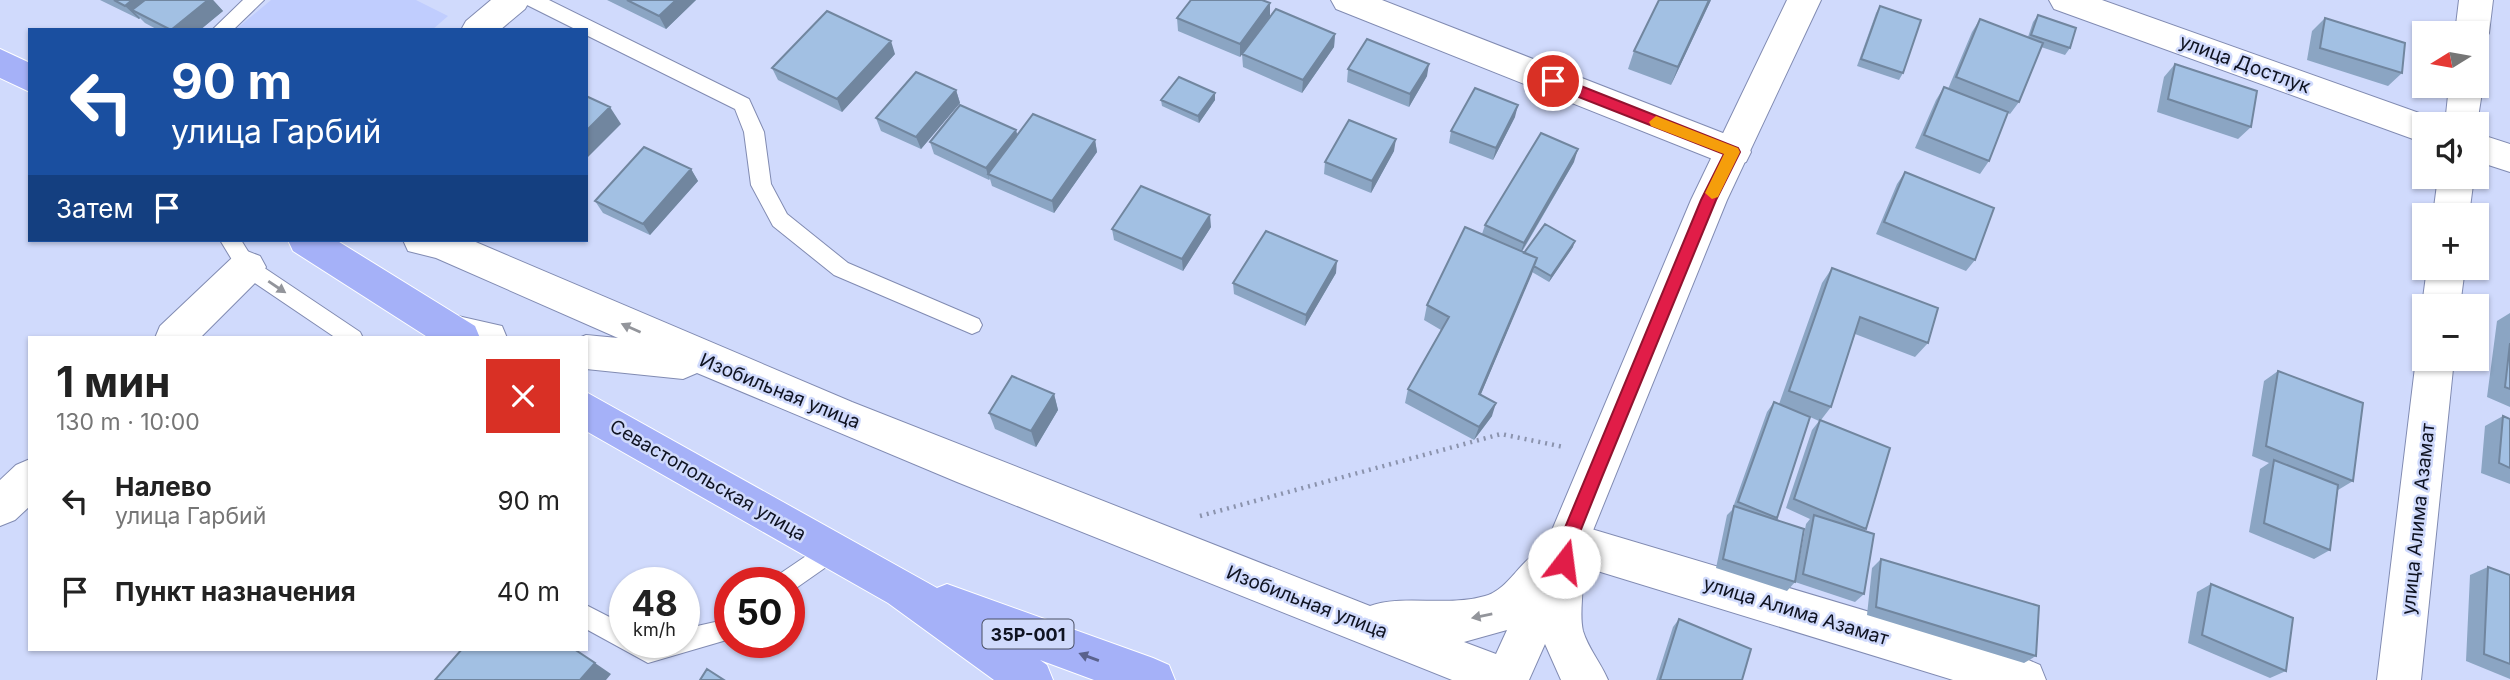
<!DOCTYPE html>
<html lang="ru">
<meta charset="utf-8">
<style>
body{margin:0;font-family:Inter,sans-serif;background:#f2f2f2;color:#222;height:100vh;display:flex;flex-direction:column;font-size:26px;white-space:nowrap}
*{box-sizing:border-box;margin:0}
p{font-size:23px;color:#767676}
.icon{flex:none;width:38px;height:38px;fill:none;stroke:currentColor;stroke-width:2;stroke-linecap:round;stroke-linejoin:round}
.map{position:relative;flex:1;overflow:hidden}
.sheet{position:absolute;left:28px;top:336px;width:560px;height:315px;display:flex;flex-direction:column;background:#fff;border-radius:0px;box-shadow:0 2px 5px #0004}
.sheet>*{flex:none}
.guide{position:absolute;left:28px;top:28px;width:560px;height:214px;border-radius:0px;box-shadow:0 2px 5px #0004;background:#1a4fa0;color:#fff;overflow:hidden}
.needle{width:46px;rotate:259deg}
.tools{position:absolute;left:2412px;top:21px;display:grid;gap:14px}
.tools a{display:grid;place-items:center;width:77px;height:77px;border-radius:0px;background:#fff;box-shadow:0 2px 5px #0004;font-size:35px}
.speed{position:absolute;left:609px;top:567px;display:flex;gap:14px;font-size:35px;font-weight:700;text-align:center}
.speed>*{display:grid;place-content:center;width:91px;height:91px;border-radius:50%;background:#fff;box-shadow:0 2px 5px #0004;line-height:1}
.speed small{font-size:18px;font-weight:400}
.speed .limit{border:10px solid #d22;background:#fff;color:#111}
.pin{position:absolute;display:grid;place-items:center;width:60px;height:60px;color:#fff;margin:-30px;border:4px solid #fff;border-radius:50%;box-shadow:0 2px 7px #0007}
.me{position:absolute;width:77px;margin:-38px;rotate:15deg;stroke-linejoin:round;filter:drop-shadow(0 0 5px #0008)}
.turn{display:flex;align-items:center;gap:24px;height:147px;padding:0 28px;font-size:32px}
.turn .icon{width:91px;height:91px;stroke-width:2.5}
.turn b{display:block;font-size:49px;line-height:60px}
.then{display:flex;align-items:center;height:66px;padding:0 28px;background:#0003;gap:14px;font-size:26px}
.round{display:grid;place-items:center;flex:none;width:74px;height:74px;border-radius:0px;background:#f2f2f2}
.head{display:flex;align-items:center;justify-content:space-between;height:119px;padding:0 28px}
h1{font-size:42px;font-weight:700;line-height:52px}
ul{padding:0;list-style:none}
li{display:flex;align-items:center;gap:21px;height:91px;padding:0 28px}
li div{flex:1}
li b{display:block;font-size:26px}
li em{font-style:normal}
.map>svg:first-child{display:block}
.built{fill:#c0cdfe}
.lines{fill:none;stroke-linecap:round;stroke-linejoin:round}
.service-casing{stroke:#818bb2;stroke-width:2}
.minor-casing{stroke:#818bb2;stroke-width:2}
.secondary-casing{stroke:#818bb2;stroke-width:2}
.primary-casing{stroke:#fff;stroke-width:2}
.path{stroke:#8b93ad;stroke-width:4.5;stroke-dasharray:2 5;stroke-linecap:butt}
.service{fill:#fff;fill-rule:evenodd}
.minor{fill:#fff;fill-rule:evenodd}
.secondary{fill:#fff;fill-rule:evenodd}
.primary{fill:#a5b1f8;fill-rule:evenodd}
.wall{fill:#8ba5c3;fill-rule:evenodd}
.shaded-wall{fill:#71869f}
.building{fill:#a2c0e3;stroke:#71869f;stroke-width:2}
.oneway{fill:#93959b}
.oneway2{fill:#5a628c}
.route{fill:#e11d48;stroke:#92132f;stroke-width:2}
.slow{fill:#f59e0b}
.labels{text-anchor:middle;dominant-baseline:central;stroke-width:5;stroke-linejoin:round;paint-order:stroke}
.shield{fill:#d0dafc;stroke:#494f63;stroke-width:2}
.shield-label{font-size:18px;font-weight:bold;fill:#0f1321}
.street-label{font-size:19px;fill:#0f1321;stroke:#d0dafc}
</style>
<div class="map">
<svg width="2510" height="680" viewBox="0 0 2510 680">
<rect width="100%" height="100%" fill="#d0dafc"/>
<!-- built -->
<path class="built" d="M271,0H416L448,16L432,30H235Z"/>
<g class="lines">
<defs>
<path id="service" d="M243,0H264L233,30H212Z
M524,0H549L749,99L764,132L771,184L787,214L848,263L979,319L982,325L979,331L972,334L965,331L834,275L773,226L751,185L744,132L735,109L586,35V30H577L527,5Z
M220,240H241L254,261L360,332L363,338H336L240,273Z
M831,539L839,542L842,550L839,558L789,593V583H775L778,575Z
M586,605L625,625V642H684V629L715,622L730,614V639L648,663L586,629Z"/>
<path id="minor" d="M491,0H530L525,9L500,30H461L466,21Z
M1331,0H1382L1746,142L1751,152L1746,162L1733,166L1720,162L1336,9Z
M2049,0H2102L2436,119L2439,124H2424V143L2054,9Z
M2459,0H2493L2489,33L2484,42L2476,44V33H2455Z
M2476,76L2483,86L2476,130V124H2445L2449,86H2476Z
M2476,133L2510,144V172L2476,161Z
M2438,177H2474L2469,215H2433Z
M247,251L260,256L266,267L260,278L200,338H155L160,326L234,256Z
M2427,268H2465L2460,306H2424V310L2422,306Z
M2424,346V359H2454L2421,680H2377L2416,359Z
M30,459V506L15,520L0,526V480L16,465Z
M1568,522L2024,658L2040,665L2046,680H1953L1568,562L1553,556L1547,542L1553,528Z"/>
<path id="secondary" d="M1787,0H1821L1727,200L1579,565C1587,585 1578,609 1583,631C1588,648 1601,663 1608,680H1561L1545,644L1529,680H1452L957,482L697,373L683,379L586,369V338H579L586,335L618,338L436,258L408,251L403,240H471L852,402L1370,606C1401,594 1448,607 1485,596C1510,589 1520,558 1544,549L1691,200ZM1507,630L1496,654L1464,642Z
M449,314L502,326L507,338H433L430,331L435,319Z"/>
<path id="primary" d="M0,49L30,63V92L0,78Z
M288,240H336L475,326L480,338H429L293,251Z
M586,392L937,588L947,584L1153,658L1169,665L1175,680H1094L1040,660L1047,665L1053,680H994L888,603L586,431Z"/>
</defs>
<!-- service casing -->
<use href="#service" class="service-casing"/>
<!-- minor casing -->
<use href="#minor" class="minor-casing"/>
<!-- secondary casing -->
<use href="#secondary" class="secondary-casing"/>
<!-- primary casing -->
<use href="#primary" class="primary-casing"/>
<!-- path -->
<path class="path" d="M1200,516L1501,434L1564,447"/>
<!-- service -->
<use href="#service" class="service"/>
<!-- minor -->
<use href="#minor" class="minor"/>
<!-- secondary -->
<use href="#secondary" class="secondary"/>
<!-- primary -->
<use href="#primary" class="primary"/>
</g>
<!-- wall -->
<path class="wall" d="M100,0H213L223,11L200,30H158L145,23L140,18L139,19Z
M607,0H696L666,29Z
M1711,0L1671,85L1628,69L1634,51Z
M1270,3V16L1240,57L1178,31L1177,18Z
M1880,6L1903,73L1899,80L1857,66L1876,13Z
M2038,15L2070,48L2065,55L2041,47L2019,102L2010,114L2008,113L1989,161L1980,174L1915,148L1936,100L1944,87L1948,89L1972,32L1980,19L2028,37L2033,22Z
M2325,18L2402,73L2388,86L2307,60L2312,31Z
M1335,34L1334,47L1302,93L1243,67L1242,54Z
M895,54L842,112L778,80L772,68Z
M2175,64L2251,127L2238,139L2157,112L2164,77Z
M1348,69L1427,76L1409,107L1347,82Z
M956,90L960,103L921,149L881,131L876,118Z
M1161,100H1215L1199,123L1162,106Z
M1515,117L1493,160L1449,143L1451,131Z
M1016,130L1017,135L1095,140L1097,152L1054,213L992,186L990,179L989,180L934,154L930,142Z
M1394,151L1371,193L1324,174L1325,162Z
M1574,162L1522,252L1524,253L1573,247L1549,282L1532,272L1481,394L1492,416L1474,440L1405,403L1408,389L1441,330L1424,320L1427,305L1482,234L1485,225Z
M691,169L698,181L650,235L603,213L595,201Z
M1905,172L1975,260L1966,271L1876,234L1897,184Z
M1211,227L1183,271L1114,240L1112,229Z
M1832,268L1928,343L1915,357L1855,334L1831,407L1821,420L1866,529L1864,531V594L1855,602L1795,582L1787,591L1716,568L1727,515L1732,510L1767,412L1774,402L1779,404L1822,283ZM1810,417L1819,421L1812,430L1786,508L1810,519L1806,524L1799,562L1776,520Z
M1336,273L1305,326L1234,294L1233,283Z
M2510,313V407L2487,397L2497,321Z
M2278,371L2353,481L2338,490L2330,550L2314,559L2249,532L2260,469L2269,463L2252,456L2264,381Z
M1054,394L1058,410L1036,447L995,429L989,413Z
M2503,416L2510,419V484L2481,473L2485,426Z
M1881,559L2036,656L2024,663L1867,615L1872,568Z
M2488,567L2510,575V679L2466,661L2470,575Z
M2211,584L2286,671L2270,678L2188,643L2197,592Z
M1679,619L1742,680H1656L1673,627Z"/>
<!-- shaded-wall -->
<path class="shaded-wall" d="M132,0H162L132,10L140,18L139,19L125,6Z
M208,0H213L223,11L200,30H171Z
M676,0H696L666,29L659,16Z
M1709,0H1711L1671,85L1678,67Z
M1270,3V16L1240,57V44Z
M1335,34L1334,47L1302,93L1303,80Z
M891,41L895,54L842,112L837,99Z
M1429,64L1427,76L1409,107L1410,94Z
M956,90L960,103L921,149L916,137Z
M1215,93V100L1199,123L1198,116Z
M1518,105L1515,117L1493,160L1496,148Z
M610,107L621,124L586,159V131Z
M1016,130L1019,142L988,174L989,180L986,168Z
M1396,139L1394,151L1371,193L1372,181Z
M1095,140L1097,152L1054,213L1052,201Z
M1578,149L1574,162L1520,254L1524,243Z
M691,169L698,181L650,235L643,224Z
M1210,215L1211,227L1183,271L1182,259Z
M1575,241L1573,247L1549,282L1551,276Z
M1537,258L1532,274L1475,408L1479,394Z
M1337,261L1336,273L1305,326L1306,315Z
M1054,394L1058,410L1036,447L1031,431Z
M1496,403L1492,416L1474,440L1479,427Z
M595,663L611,674L606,680H580Z"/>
<!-- building -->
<path class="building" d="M114,0H132L125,6Z
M145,0H208L171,30L132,10Z
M627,0H676L659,16Z
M1191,0H1262L1270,3L1240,44L1177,18Z
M1659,0H1709L1678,67L1634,51Z
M1880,6L1921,20L1903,73L1861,59Z
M1276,9L1335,34L1303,80L1242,54Z
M827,11L891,41L837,99L772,68Z
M2038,15L2076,28L2070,48L2031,35Z
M2325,18L2405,43L2402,73L2320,48Z
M1980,19L2043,43L2019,102L1956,77Z
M1367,39L1429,64L1410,94L1348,69Z
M2175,64L2257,91L2251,127L2168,99Z
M916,72L956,90L916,137L876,118Z
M1179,77L1215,93L1198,116L1161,100Z
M1944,87L2008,112L1989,161L1924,135Z
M1475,88L1518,105L1496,148L1451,131Z
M586,96L610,107L586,131Z
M960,105L1016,130L986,168L930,142Z
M1033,114L1095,140L1052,201L988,174Z
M1349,120L1396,139L1372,181L1325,162Z
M1541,133L1578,149L1524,243L1485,225Z
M644,147L691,169L643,224L595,201Z
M1905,172L1994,208L1975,260L1884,222Z
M1141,186L1210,215L1182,259L1112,229Z
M1545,224L1575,241L1551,276L1534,266L1537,258L1524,253Z
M1465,227L1537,258L1479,394L1496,403L1479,427L1408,389L1449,317L1427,305Z
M1266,231L1337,261L1306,315L1233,283Z
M1832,268L1938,308L1928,343L1860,317L1831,407L1789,391Z
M2510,343V389L2505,387Z
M2278,371L2363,403L2353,481L2266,446Z
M1012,376L1054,394L1031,431L989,413Z
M1774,402L1810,417L1777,518L1738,502Z
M2503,416L2510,419V468L2499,463Z
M1820,420L1890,448L1866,529L1794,499Z
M2274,460L2338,485L2330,550L2264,523Z
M1734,506L1804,529L1795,582L1723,559Z
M1814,515L1874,534L1864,594L1803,574Z
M1881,559L2039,606L2036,656L1876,607Z
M2488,567L2510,575V664L2484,654Z
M2211,584L2293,618L2286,671L2202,635Z
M1679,619L1751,649L1742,680H1660Z
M462,649H574L595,663L580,680H435Z
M707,669L724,680H700Z"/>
<!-- one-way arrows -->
<defs><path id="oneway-solid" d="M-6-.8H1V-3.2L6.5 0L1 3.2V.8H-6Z" transform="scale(1.75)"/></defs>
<g class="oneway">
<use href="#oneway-solid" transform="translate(277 287) rotate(34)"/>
<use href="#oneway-solid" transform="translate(631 328) rotate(-156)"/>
<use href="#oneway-solid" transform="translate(1482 616) rotate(169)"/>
</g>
<use class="oneway2" href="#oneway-solid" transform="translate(1089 657) rotate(-160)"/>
<!-- route -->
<path class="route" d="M1553,75L1738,148L1740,152L1716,200L1602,477L1576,542L1570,568L1564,570L1558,568L1555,562L1559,542L1701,200L1724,154L1548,85L1546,81Z"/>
<!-- slow -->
<path class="slow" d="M1656,116L1738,148L1740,152L1718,197L1712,199L1705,193L1724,154L1651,126L1649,122Z"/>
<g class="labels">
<!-- shield labels -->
<rect class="shield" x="982.5" y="619.5" width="91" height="29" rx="5"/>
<g class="shield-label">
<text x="1028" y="634">35Р-001</text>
</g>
<!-- street labels -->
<g class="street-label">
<text transform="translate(2245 64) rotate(20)">улица Достлук</text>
<text transform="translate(780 391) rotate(22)">Изобильная улица</text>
<text transform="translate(708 480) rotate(30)">Севастопольская улица</text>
<text transform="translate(2418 519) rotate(-84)">улица Алима Азамат</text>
<text transform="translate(1307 602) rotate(21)">Изобильная улица</text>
<text transform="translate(1796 611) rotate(17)">улица Алима Азамат</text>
</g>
</g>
</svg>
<div class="tools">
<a><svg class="needle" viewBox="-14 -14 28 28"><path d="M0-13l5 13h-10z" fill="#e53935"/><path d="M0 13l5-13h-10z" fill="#767676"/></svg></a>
<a><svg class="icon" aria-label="sound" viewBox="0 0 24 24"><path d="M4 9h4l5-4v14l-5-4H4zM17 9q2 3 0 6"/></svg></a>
<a>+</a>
<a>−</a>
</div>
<div class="speed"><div>48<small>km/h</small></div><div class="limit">50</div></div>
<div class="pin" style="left:1553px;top:81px;background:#d93025"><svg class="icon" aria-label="arrive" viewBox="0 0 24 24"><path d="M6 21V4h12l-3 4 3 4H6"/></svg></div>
<svg class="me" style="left:1564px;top:562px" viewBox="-20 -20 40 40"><circle r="19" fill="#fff"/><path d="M0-13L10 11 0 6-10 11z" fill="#e11d48"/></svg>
<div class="guide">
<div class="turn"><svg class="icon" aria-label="left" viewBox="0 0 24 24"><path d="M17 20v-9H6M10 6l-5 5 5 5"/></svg><div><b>90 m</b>улица Гарбий</div></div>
<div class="then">Затем<svg class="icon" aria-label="arrive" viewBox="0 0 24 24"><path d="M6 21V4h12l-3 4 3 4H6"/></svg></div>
</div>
<section class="sheet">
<div class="head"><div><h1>1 мин</h1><p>130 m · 10:00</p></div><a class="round" style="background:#d93025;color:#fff"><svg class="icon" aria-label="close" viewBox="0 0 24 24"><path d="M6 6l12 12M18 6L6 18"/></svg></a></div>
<ul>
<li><svg class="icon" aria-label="left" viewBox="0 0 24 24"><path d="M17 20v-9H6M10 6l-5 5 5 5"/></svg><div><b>Налево</b><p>улица Гарбий</p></div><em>90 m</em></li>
<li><svg class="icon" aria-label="arrive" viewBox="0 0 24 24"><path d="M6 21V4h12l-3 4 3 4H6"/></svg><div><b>Пункт назначения</b></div><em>40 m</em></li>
</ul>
</section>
</div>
